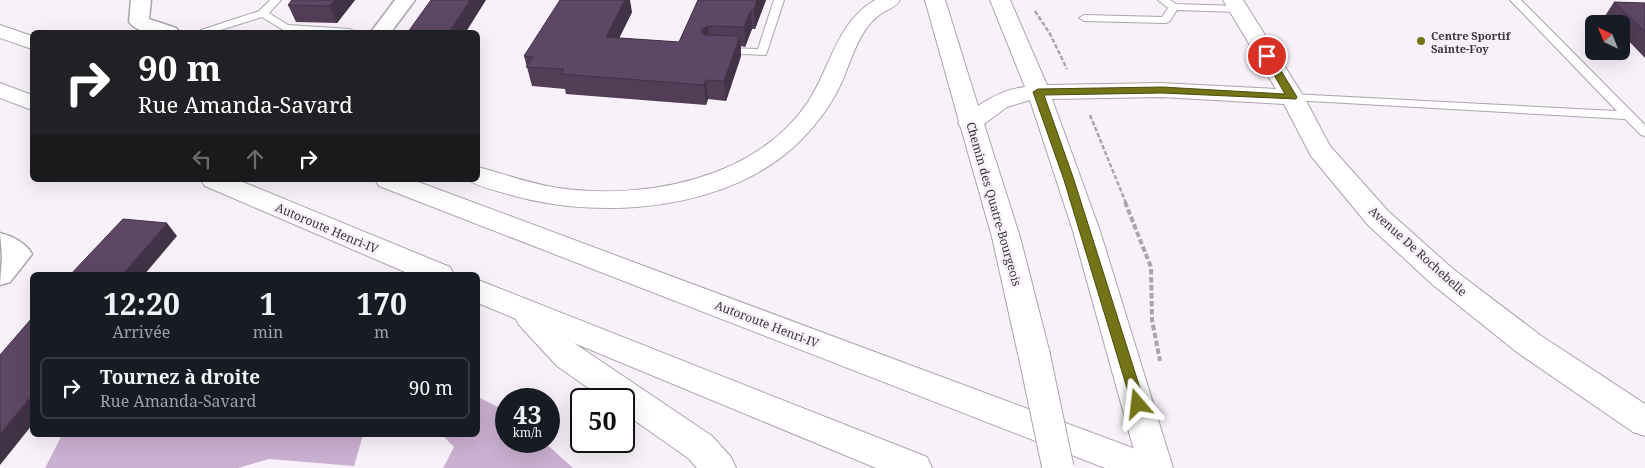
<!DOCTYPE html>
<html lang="fr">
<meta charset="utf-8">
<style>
body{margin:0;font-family:"Noto Serif",serif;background:#20242c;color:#f1f3f6;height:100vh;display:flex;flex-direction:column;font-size:19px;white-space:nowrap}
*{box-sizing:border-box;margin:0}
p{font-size:16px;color:#9ea1a6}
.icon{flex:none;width:28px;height:28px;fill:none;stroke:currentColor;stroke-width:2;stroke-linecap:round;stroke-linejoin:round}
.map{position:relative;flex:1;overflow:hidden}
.details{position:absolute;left:30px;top:272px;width:450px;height:165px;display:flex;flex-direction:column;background:#171b24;border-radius:8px;box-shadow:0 5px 20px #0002}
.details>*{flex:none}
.guide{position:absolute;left:30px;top:30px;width:450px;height:152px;border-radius:8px;box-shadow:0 5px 20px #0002;background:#202124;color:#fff;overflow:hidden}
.needle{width:32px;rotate:317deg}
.buttons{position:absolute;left:1585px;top:15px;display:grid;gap:10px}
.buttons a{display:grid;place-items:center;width:45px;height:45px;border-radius:8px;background:#171b24;box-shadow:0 5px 20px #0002;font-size:25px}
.speed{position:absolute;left:495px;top:388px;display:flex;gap:10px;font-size:25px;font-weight:700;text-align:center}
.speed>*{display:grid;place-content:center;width:65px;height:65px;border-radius:50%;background:#171b24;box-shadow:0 5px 20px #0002;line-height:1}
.speed small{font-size:12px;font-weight:400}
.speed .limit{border:2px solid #111;border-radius:8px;background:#fff;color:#111}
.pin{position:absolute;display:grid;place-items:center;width:42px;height:42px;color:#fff;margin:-21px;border:2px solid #fff;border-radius:50%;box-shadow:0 1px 5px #0007}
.me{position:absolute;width:55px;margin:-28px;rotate:343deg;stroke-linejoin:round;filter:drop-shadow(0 0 4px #0008)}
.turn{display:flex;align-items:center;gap:18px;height:105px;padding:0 25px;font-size:22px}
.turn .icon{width:65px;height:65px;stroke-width:2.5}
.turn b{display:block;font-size:35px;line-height:42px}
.lanes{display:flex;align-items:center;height:48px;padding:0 25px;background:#0003;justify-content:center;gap:25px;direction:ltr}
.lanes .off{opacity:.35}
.eta{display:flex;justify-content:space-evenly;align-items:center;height:85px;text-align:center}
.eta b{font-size:30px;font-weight:700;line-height:35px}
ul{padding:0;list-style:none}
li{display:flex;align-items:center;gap:15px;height:62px;margin:0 10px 8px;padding:0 15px;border:2px solid #363941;border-radius:8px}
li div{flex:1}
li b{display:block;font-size:19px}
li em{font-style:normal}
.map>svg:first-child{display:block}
.forest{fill:#cab0d1}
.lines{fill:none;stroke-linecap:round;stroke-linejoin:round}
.lane-casing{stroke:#aba4ac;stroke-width:2}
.street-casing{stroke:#aba4ac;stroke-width:3}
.secondary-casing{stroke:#aba4ac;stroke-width:2}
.highway-casing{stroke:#aba4ac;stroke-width:2}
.path-far1{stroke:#aaa5ab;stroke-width:2.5;stroke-dasharray:4.5 2;stroke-linecap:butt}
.path{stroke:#aaa5ab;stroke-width:4;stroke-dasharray:5.5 2.5;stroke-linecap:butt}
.lane{fill:#fff;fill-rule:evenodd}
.street{fill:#fff;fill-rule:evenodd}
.secondary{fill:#fff;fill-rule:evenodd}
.highway{fill:#fff;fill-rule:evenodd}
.secondary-bridge-casing{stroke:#aba4ac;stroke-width:33;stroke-linecap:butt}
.secondary-bridge{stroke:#fff;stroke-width:31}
.wall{fill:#513d56}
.shaded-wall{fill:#423246}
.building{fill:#5e4764;stroke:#423246}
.route{fill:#737318;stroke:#4b4b10}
.poi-dot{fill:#737318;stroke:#f8f1fa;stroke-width:2}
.labels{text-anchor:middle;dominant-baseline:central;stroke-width:5;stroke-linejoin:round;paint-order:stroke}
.far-poi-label{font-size:11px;font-weight:bold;fill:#393639;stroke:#f8f1fa;text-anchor:start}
.street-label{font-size:12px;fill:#393639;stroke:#f8f1fa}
</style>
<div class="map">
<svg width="1645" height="468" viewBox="0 0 1645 468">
<rect width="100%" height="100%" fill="#f8f1fa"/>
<!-- forest -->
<path class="forest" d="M478,397L506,411V441H543L573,468H443L454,447L442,435H478Z
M62,435H363L354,466L269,459L238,468H45Z"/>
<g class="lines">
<defs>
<path id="lane" d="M270,0H281L269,13L288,25L350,29L355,32L285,31L262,17L214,32H200L201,30L259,11Z
M774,0H784L766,55L720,53L719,51L720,49L724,48L758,49Z
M1158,0H1170L1176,4L1238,6L1243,9L1238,12L1177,10L1169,22L1165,23L1084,21L1079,18L1084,15L1162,17L1168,8Z
M1510,0H1521L1645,125V136L1641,135L1625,119L1292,100L1286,97L1292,94L1617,111Z"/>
<path id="street" d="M131,0H151L149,19L176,28L179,32C165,34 138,35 129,22Z
M395,0H415L391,32H371Z
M0,233C12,236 26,243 32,254L10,282L0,285L2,256Z"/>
<path id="secondary" d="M925,0H945L978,106C993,96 1007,89 1025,87L990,0H1010L1047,85L1161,83L1276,89L1223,0H1243L1304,97L1330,146L1388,211L1453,269L1540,335L1645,404V436L1633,432L1518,353L1433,285L1368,225L1311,156L1284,104L1161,97L1052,99L1100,231L1173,468H1139L1073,231L1030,100L1007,107L984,124L1020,237L1050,354L1045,363L1034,367L1023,363L1018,354L992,237L961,128L958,123L959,121Z"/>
<path id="highway" d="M875,0H900C896,7 889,9 882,13C875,18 868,25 864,32C855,46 850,62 844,77C834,101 819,122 801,140C731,211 602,221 511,195C497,191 480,187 468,180H478V167C505,174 531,184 558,188C645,200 755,180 808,102C831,67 836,23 875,0Z
M0,25L32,36V49L0,38Z
M0,83L32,95V110L0,98Z
M201,180H238L450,267L454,275H412L205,186Z
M375,180H413L1157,457L1162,468H1105L379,186Z
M478,280L927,457L932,468H876L574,343L712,436L731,457L736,468H697L688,458L624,413V399H604L557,366L519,325L516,319L478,303Z"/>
</defs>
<!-- lane casing -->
<use href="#lane" class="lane-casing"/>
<!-- street casing -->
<use href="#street" class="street-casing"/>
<!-- secondary casing -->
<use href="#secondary" class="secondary-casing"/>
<!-- highway casing -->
<use href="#highway" class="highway-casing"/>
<!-- path-far1 -->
<path class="path-far1" d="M1035,11L1050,34L1067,69
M1090,115L1126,203"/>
<!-- path -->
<path class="path" d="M1125,202L1151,267L1152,320L1160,361"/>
<!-- lane -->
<use href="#lane" class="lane"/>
<!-- street -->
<use href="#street" class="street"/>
<!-- secondary -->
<use href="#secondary" class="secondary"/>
<!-- highway -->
<use href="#highway" class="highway"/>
<defs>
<path id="secondary-bridge" d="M1034,354L1058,468"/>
</defs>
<!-- secondary-bridge casing -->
<use href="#secondary-bridge" class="secondary-bridge-casing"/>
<!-- secondary-bridge -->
<use href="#secondary-bridge" class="secondary-bridge"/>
</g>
<!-- wall -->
<path class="wall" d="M292,0H355L337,23L296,22L288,5Z
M698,0H766L755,29H752L745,47L741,46V56L726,101L708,99L706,105L566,94L565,89L532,86L524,56L632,12L619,38L679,42Z
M1614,2L1645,3V58L1621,33V24H1612L1605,16Z"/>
<!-- shaded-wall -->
<path class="shaded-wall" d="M335,0H355L337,23L330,6Z
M470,0H486L466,32H449Z
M622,0H630L632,12L610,57L606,37Z
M757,0H766L755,29L754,10Z
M751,10L752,29L745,47L744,27Z
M708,26L710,45L701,30Z
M740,36L741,56L726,101L724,81Z
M706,80L708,99L706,105L704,85Z
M167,223L177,236L144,275H122Z
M32,395V425L0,465V434Z"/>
<!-- building -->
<path class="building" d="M292,0H335L330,6L288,5Z
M431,0H470L449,32H408Z
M560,0H625L606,37L679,42L698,0H757L754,10H751L744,27L708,26L701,30L704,35L740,36L724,81L706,80L704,85L561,74L564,69L526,67L533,57L524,56Z
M1614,2L1645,3V32Z
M123,219L167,223L122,275H70Z
M32,318V395L0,434V355Z"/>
<!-- route -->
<path class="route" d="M1264,54H1271L1297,97L1296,99L1162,93L1044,95L1074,180L1145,404L1143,408L1138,410L1133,408L1064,180L1033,92L1038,89L1162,87L1285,94L1263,56Z"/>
<!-- markers -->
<circle class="poi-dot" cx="1421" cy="41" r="5"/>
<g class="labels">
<!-- far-poi labels -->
<g class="far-poi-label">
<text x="1431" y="35">Centre Sportif<tspan x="1431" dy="13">Sainte-Foy</tspan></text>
</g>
<!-- street labels -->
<g class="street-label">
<text transform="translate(994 204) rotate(74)">Chemin des Quatre-Bourgeois</text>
<text transform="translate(327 228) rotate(23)">Autoroute Henri-IV</text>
<text transform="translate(1418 251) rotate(42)">Avenue De Rochebelle</text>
<text transform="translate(767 324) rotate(21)">Autoroute Henri-IV</text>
</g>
</g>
</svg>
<div class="buttons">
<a><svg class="needle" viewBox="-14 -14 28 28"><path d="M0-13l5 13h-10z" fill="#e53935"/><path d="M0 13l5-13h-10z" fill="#9ea1a6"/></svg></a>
</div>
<div class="speed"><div>43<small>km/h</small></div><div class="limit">50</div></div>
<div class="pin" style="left:1267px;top:56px;background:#d93025"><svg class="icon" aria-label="arrive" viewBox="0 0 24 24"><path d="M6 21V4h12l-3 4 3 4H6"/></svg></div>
<svg class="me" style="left:1138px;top:404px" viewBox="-20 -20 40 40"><path d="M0-17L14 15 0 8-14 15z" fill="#737318" stroke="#fff" stroke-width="4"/></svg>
<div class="guide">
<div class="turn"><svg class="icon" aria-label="right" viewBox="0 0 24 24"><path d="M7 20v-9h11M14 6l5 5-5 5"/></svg><div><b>90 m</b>Rue Amanda-Savard</div></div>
<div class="lanes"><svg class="icon off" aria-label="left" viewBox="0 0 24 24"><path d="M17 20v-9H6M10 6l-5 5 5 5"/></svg><svg class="icon off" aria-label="ahead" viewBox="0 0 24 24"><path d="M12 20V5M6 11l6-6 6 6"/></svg><svg class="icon" aria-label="right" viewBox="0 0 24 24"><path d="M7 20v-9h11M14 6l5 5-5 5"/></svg></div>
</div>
<section class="details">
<div class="eta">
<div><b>12:20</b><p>Arrivée</p></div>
<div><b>1</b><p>min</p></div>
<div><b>170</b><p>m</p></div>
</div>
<ul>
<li><svg class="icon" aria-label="right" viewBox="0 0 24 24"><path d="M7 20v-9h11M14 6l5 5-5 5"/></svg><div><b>Tournez à droite</b><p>Rue Amanda-Savard</p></div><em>90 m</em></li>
</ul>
</section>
</div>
